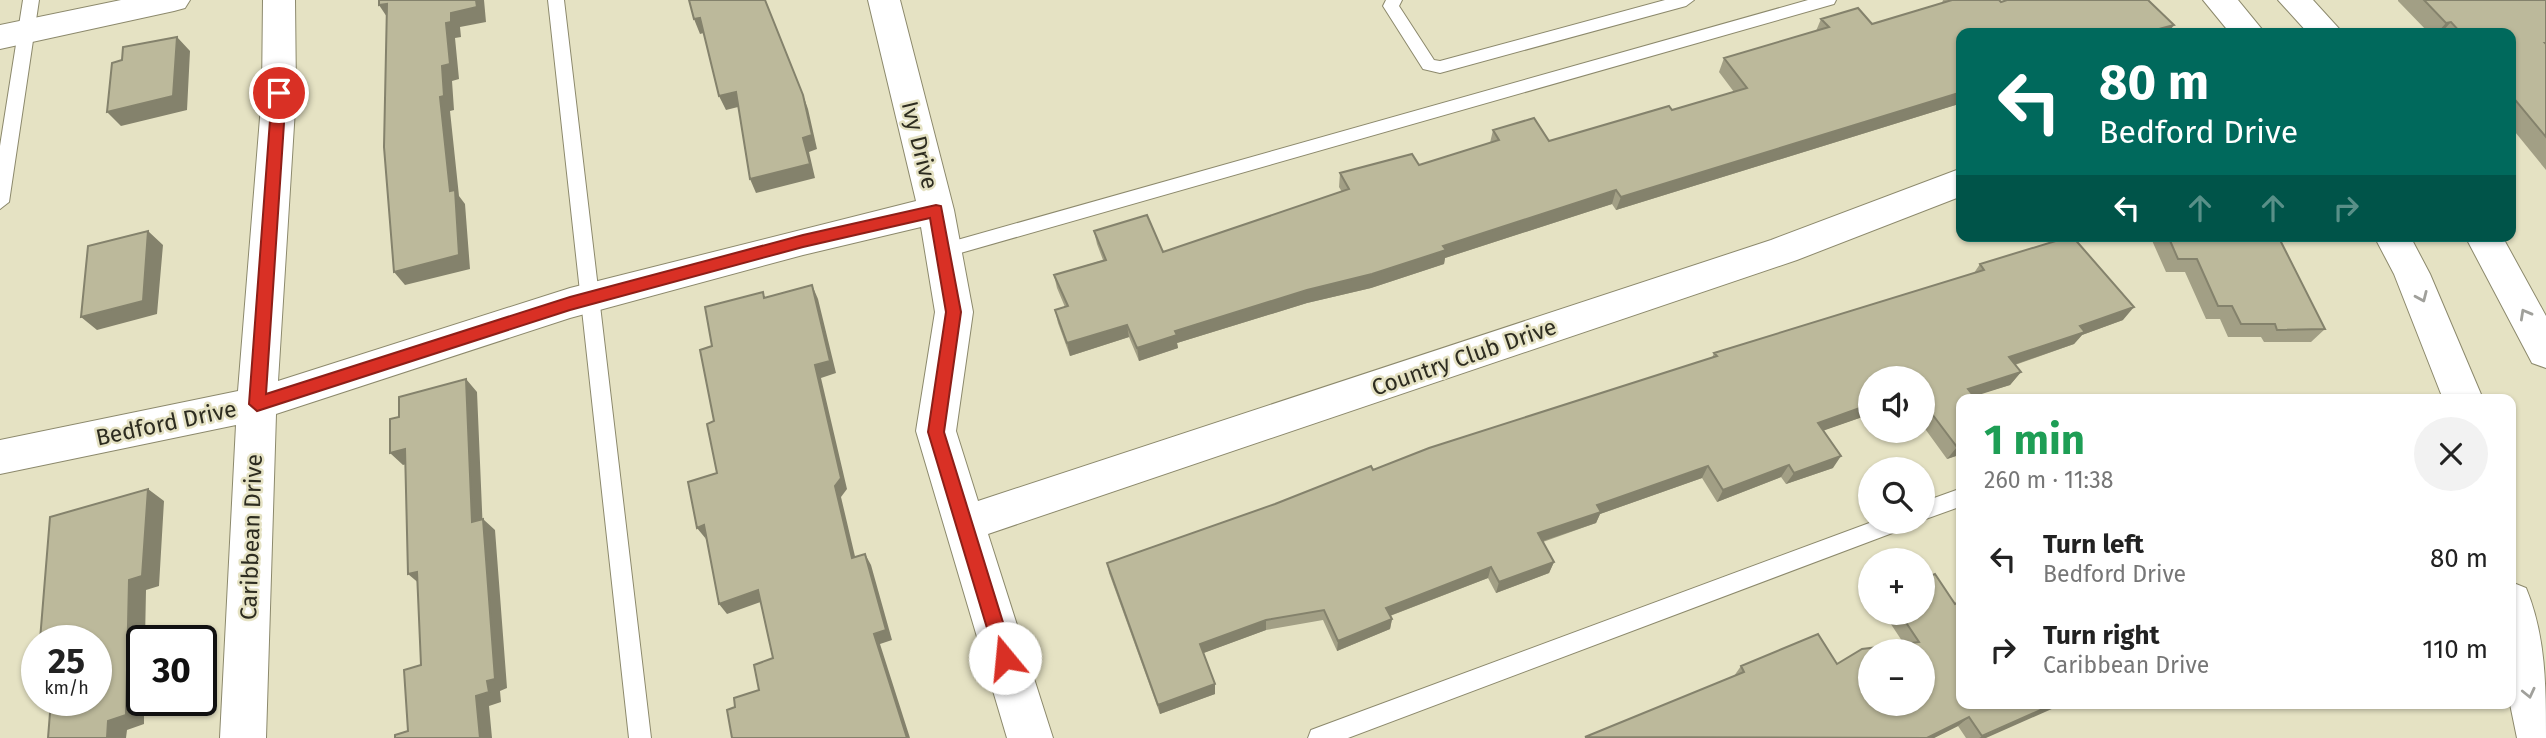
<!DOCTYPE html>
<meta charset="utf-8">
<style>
body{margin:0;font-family:"Fira Sans",sans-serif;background:#f2f2f2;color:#222;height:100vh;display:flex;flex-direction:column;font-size:26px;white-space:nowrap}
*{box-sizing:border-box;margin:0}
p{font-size:23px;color:#767676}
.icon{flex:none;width:38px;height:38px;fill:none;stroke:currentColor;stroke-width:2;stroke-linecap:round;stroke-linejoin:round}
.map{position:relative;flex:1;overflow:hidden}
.sheet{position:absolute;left:1956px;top:394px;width:560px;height:315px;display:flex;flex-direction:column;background:#fff;border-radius:14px;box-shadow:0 2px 5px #0004}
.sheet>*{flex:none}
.hud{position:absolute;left:1956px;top:28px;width:560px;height:214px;border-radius:14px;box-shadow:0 2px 5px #0004;background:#00695c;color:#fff;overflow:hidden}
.tools{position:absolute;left:1858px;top:366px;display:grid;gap:14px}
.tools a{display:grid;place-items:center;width:77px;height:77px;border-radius:50%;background:#fff;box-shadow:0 2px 5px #0004;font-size:35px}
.speed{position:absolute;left:21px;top:625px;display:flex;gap:14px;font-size:35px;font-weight:700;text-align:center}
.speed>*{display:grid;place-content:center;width:91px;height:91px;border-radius:50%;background:#fff;box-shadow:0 2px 5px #0004;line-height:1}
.speed small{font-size:18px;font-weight:400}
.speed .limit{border:4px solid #111;border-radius:10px;background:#fff;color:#111}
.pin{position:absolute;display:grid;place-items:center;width:60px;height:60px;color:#fff;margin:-30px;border:4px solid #fff;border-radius:50%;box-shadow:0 2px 7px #0007}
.me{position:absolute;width:77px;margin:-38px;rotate:343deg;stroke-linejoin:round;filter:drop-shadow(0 0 5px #0008)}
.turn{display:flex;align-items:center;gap:24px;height:147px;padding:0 28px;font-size:32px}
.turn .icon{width:91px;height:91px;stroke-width:2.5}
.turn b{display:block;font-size:49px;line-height:60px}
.lanes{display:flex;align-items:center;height:66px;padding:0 28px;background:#0003;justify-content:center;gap:35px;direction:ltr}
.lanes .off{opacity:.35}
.round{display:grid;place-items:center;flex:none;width:74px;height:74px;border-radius:37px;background:#f2f2f2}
.summary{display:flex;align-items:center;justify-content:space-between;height:119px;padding:0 28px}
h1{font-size:42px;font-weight:700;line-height:52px;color:#1e9e55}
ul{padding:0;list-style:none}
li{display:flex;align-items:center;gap:21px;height:91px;padding:0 28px}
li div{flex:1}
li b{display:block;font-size:26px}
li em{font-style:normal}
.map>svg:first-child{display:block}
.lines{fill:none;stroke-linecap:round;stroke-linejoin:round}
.service-casing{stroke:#8c896c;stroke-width:2}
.minor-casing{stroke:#8c896c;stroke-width:2}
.secondary-casing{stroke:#8c896c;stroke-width:2}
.service{fill:#fff;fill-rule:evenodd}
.minor{fill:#fff;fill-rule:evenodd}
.secondary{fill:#fff;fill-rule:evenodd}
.wall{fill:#a29f85}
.shaded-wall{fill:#84826c}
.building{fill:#bcb99b;stroke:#84826c;stroke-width:2;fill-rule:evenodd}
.oneway{stroke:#a0a09b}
.route{fill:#d93025;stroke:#8d1f18;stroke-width:2}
.labels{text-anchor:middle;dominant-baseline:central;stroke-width:5;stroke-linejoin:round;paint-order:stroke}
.street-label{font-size:23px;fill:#2d2c20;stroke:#e5e2c3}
</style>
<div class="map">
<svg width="2546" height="738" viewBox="0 0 2546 738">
<rect width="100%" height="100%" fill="#e5e2c3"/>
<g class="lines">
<defs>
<path id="service" d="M23,0H39L9,202L0,209V146Z
M548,0H564L651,738H629Z
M1386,0H1402L1399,6L1434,60L1440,61L1665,0H1694L1686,6L1440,73L1423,69L1383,6Z
M1808,0H1836L1834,4L943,258L934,251L943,244Z
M1962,488V506L1923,520V502Z
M1872,522H1906L1903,529L1348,738H1308L1311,730L1319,727Z"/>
<path id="minor" d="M121,0H190L185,8L174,11L0,49V25Z
M263,0H295L296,93L278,381L570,288L916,201L868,0H900L954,210L973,312L956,431L978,501L1771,240L1962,168V196L1797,260L988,534L1053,738H1007L916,431L935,312L921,227L803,255L570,318L276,414L266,738H220L236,425L0,474V440L238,391L262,93Z"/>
<path id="secondary" d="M2203,0H2238L2265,33H2230Z
M2278,0H2313L2343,33H2308Z
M2374,236H2410L2430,274L2483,399H2443L2394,274Z
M2465,236H2502L2546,316V368L2532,363Z
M2511,582L2526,588C2546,636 2546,687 2546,738H2517L2510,704Z"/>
</defs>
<!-- service casing -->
<use href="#service" class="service-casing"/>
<!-- minor casing -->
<use href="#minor" class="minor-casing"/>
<!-- secondary casing -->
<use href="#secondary" class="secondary-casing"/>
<!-- service -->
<use href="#service" class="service"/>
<!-- minor -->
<use href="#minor" class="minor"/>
<!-- secondary -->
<use href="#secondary" class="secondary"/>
</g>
<!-- wall -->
<path class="wall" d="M1943,0H1999L1962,33V103L1616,210L1612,204L1445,258L1444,264L1371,288L1307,303L1177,343L1178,348L1139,361L1129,337L1070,356L1058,323L1055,310L1065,307L1057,288L1054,275L1103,260L1097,244L1094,231L1163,252L1342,192L1339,187L1340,173L1419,165L1490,143L1493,130L1549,141L1672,110L1734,92L1719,72L1724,58L1816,31L1821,19L1872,24L1942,3Z
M2398,0H2546V170L2511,127V33H2429L2398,1Z
M2150,236H2278L2325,329L2311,342H2264L2261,337H2228L2220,319H2206L2185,272H2166Z
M1980,264L2123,320L2082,335L2074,344L2015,365L2021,372L2010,385L1962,399V454L1947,459L1923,426V378H1871V414L1824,430L1833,468L1786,484L1781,477L1717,502L1702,478L1600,514L1596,523L1543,542L1554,562L1549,573L1496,593L1488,578L1390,616L1392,619L1390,629L1337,651L1323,620L1266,630L1203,653L1215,694L1160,714L1109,573L1107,563L1373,470L1712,358L1714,353L1974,273Z
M1883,612H1923L1986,738H1966L1958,726L1934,738H1585L1734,676L1741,666L1837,664L1904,644Z"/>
<!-- shaded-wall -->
<path class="shaded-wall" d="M476,0H484L486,22L460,27L461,37L455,38L459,79L452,81L454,110L450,111L459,196L465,204L470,269L405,285L394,272L450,191L440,97L446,23L451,13Z
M387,4L389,20L379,5Z
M700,18L707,32L700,34L694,19Z
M2451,22L2441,33H2437L2446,23Z
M2174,25L2168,33H2144Z
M177,37L190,51L187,110L121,126L107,112Z
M736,92L742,106L726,110L719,96Z
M1962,92V103L1616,210L1621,197Z
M803,95L808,109L817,149L809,152L815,178L756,193L750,179L803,138Z
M1616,190L1612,204L1445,258L1444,264L1371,288L1307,303L1177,343L1178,348L1139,361L1137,348L1175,331L1443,246Z
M148,231L163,245L157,314L97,330L81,317Z
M812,285L818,299L836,373L821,378L847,489L841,497L858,569L852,558L835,486L815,365Z
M2134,307L2123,320L2082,335L2074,344L1999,370L2009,357L2080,326Z
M1127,325L1129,337L1070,356L1067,343Z
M2021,372L2010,385L1966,399L1968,389Z
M466,379L477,392L483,533L472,522Z
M1871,404V414L1811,435L1818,423Z
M1962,445V454L1947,459L1957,447Z
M405,449L417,461L403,465L390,453Z
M1841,456L1833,468L1786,484L1794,473Z
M1789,465L1781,477L1717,502L1723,490Z
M1708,466L1702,478L1600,514L1596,523L1534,544L1538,533L1597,505Z
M148,489L164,501L159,586L146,590L145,640H142V700H144V724L127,730L126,738H107L108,721L129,580Z
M483,519L495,530L507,688L500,691L501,702L489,706L492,738H480L476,696L487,681Z
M704,525L706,539L697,528Z
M865,554L871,565L892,640L880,644L910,738H907L874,634Z
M1554,562L1549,573L1496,593L1499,582Z
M1491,567L1488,578L1384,618L1386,608Z
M417,572L421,585L408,574Z
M758,590L766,600L727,614L719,604Z
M1392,619L1390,629L1337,651L1338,641Z
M1266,620V630L1201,654L1200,644Z
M1215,684V694L1160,714L1158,705Z
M2054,704H2063L1986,738H1979Z
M1969,717L1958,726L1934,738H1927Z"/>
<!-- building -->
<path class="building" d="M379,0H476L477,7L451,13V22L446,23L450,64L442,66L444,96L440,97L450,191L455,190L459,255L394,272L384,147L387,4L379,5Z
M689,0H765L803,95L812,135L803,138L810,164L750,179L736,92L719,96L700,18L694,19Z
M1952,0H1999L2001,2L2007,0H2148L2174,25L2144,33H1962V92L1621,197L1616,190L1443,246L1446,250L1372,274L1307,290L1175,331L1177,335L1137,348L1127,325L1067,343L1055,310L1068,306L1054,275L1106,260L1094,231L1147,215L1163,252L1349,189L1340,173L1412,154L1419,165L1499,140L1493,130L1534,118L1549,141L1669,106L1672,110L1747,88L1724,58L1829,27L1821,19L1858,8L1872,24Z
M2424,0H2546V43H2545L2546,44V137L2511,95V33H2461L2451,22L2446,23Z
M177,37L173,96L107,112L112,63L122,60L123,47Z
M148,231L143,301L81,317L88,246Z
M2072,236L2134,307L2080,326L2085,332L2009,357L2021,372L1968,389L1976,399H1962V445L1957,447L1923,402V378H1871V404L1818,423L1841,456L1794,473L1789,465L1723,490L1708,466L1597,505L1601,512L1538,533L1554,562L1499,582L1491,567L1386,608L1392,619L1338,641L1324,610L1266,620L1200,644L1215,684L1158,705L1107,563L1275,504L1371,466L1373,470L1429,448L1717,356L1714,353L1984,270L1980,264Z
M2168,236H2278L2325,329L2277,330L2275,324H2241L2232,306H2218L2197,259H2178Z
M812,285L830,361L815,365L841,478L835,486L852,558L865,554L886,630L874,634L907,738H732L727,710L735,707L734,698L759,690L754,665L773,658L758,590L719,604L704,525L697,528L688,482L717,473L707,424L714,421L700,350L712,346L705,307L763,292L764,298Z
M466,379L472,522L483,519L495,679L487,681L489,692L476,696L480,738H395V735L408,731L404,670L421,665L417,572L408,574L405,449L390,453V419L399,417V397Z
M148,489L142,576L129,580L126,715L108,721L107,738H48L51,700H96V640H40L50,517Z
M1935,574L1955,604L1962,601V704H2054L1982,736L1969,717L1927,738L1585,737L1744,672L1741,666L1818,634L1837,664L1862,649L1919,642L1899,612H1923V579ZM1871,651H1923V704H1871Z"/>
<!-- one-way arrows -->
<defs><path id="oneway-chevron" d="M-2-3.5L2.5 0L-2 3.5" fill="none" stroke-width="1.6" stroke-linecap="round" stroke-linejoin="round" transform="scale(1.75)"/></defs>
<g class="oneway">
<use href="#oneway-chevron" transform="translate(2422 297) rotate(66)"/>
<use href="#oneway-chevron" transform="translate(2525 314) rotate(-119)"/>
<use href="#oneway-chevron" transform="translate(2529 693) rotate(77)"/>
</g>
<!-- route -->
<path class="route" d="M279,88L286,93L266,394L570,297L803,235L936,205L941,206L961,312L944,432L1014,658L1011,664L1005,666L999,664L996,658L928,432L946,312L930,218L803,247L570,310L257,411L249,404L272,93Z"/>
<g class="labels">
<!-- street labels -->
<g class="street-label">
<text transform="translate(920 145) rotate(76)">Ivy Drive</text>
<text transform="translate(1464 357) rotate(-19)">Country Club Drive</text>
<text transform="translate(166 423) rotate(-12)">Bedford Drive</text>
<text transform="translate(251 537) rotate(-88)">Caribbean Drive</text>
</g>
</g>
</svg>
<div class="tools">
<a><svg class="icon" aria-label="sound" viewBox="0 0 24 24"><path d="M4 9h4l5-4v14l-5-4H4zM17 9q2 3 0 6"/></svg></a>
<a><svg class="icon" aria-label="search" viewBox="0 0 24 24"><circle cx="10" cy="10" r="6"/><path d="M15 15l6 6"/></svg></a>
<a>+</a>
<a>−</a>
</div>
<div class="speed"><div>25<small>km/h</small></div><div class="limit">30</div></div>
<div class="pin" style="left:279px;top:93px;background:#d93025"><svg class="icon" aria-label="arrive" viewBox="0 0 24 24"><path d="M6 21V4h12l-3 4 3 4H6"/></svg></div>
<svg class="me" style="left:1005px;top:658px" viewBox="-20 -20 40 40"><circle r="19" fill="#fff"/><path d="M0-13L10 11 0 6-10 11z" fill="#d93025"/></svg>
<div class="hud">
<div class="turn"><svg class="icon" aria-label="left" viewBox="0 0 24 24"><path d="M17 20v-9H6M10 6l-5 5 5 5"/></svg><div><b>80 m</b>Bedford Drive</div></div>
<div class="lanes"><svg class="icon" aria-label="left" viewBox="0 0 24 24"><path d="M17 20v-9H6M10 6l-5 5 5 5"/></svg><svg class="icon off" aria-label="ahead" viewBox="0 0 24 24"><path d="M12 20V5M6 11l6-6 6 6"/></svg><svg class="icon off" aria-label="ahead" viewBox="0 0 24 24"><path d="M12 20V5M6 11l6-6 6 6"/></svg><svg class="icon off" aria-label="right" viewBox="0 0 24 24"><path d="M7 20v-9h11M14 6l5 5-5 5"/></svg></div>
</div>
<section class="sheet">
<div class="summary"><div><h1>1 min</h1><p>260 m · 11:38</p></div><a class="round"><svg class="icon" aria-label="close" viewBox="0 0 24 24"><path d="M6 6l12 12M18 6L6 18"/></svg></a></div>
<ul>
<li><svg class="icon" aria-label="left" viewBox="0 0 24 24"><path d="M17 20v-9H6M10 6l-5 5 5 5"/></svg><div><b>Turn left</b><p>Bedford Drive</p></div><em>80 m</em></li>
<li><svg class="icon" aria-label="right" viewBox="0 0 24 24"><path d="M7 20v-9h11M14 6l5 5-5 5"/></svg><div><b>Turn right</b><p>Caribbean Drive</p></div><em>110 m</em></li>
</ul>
</section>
</div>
